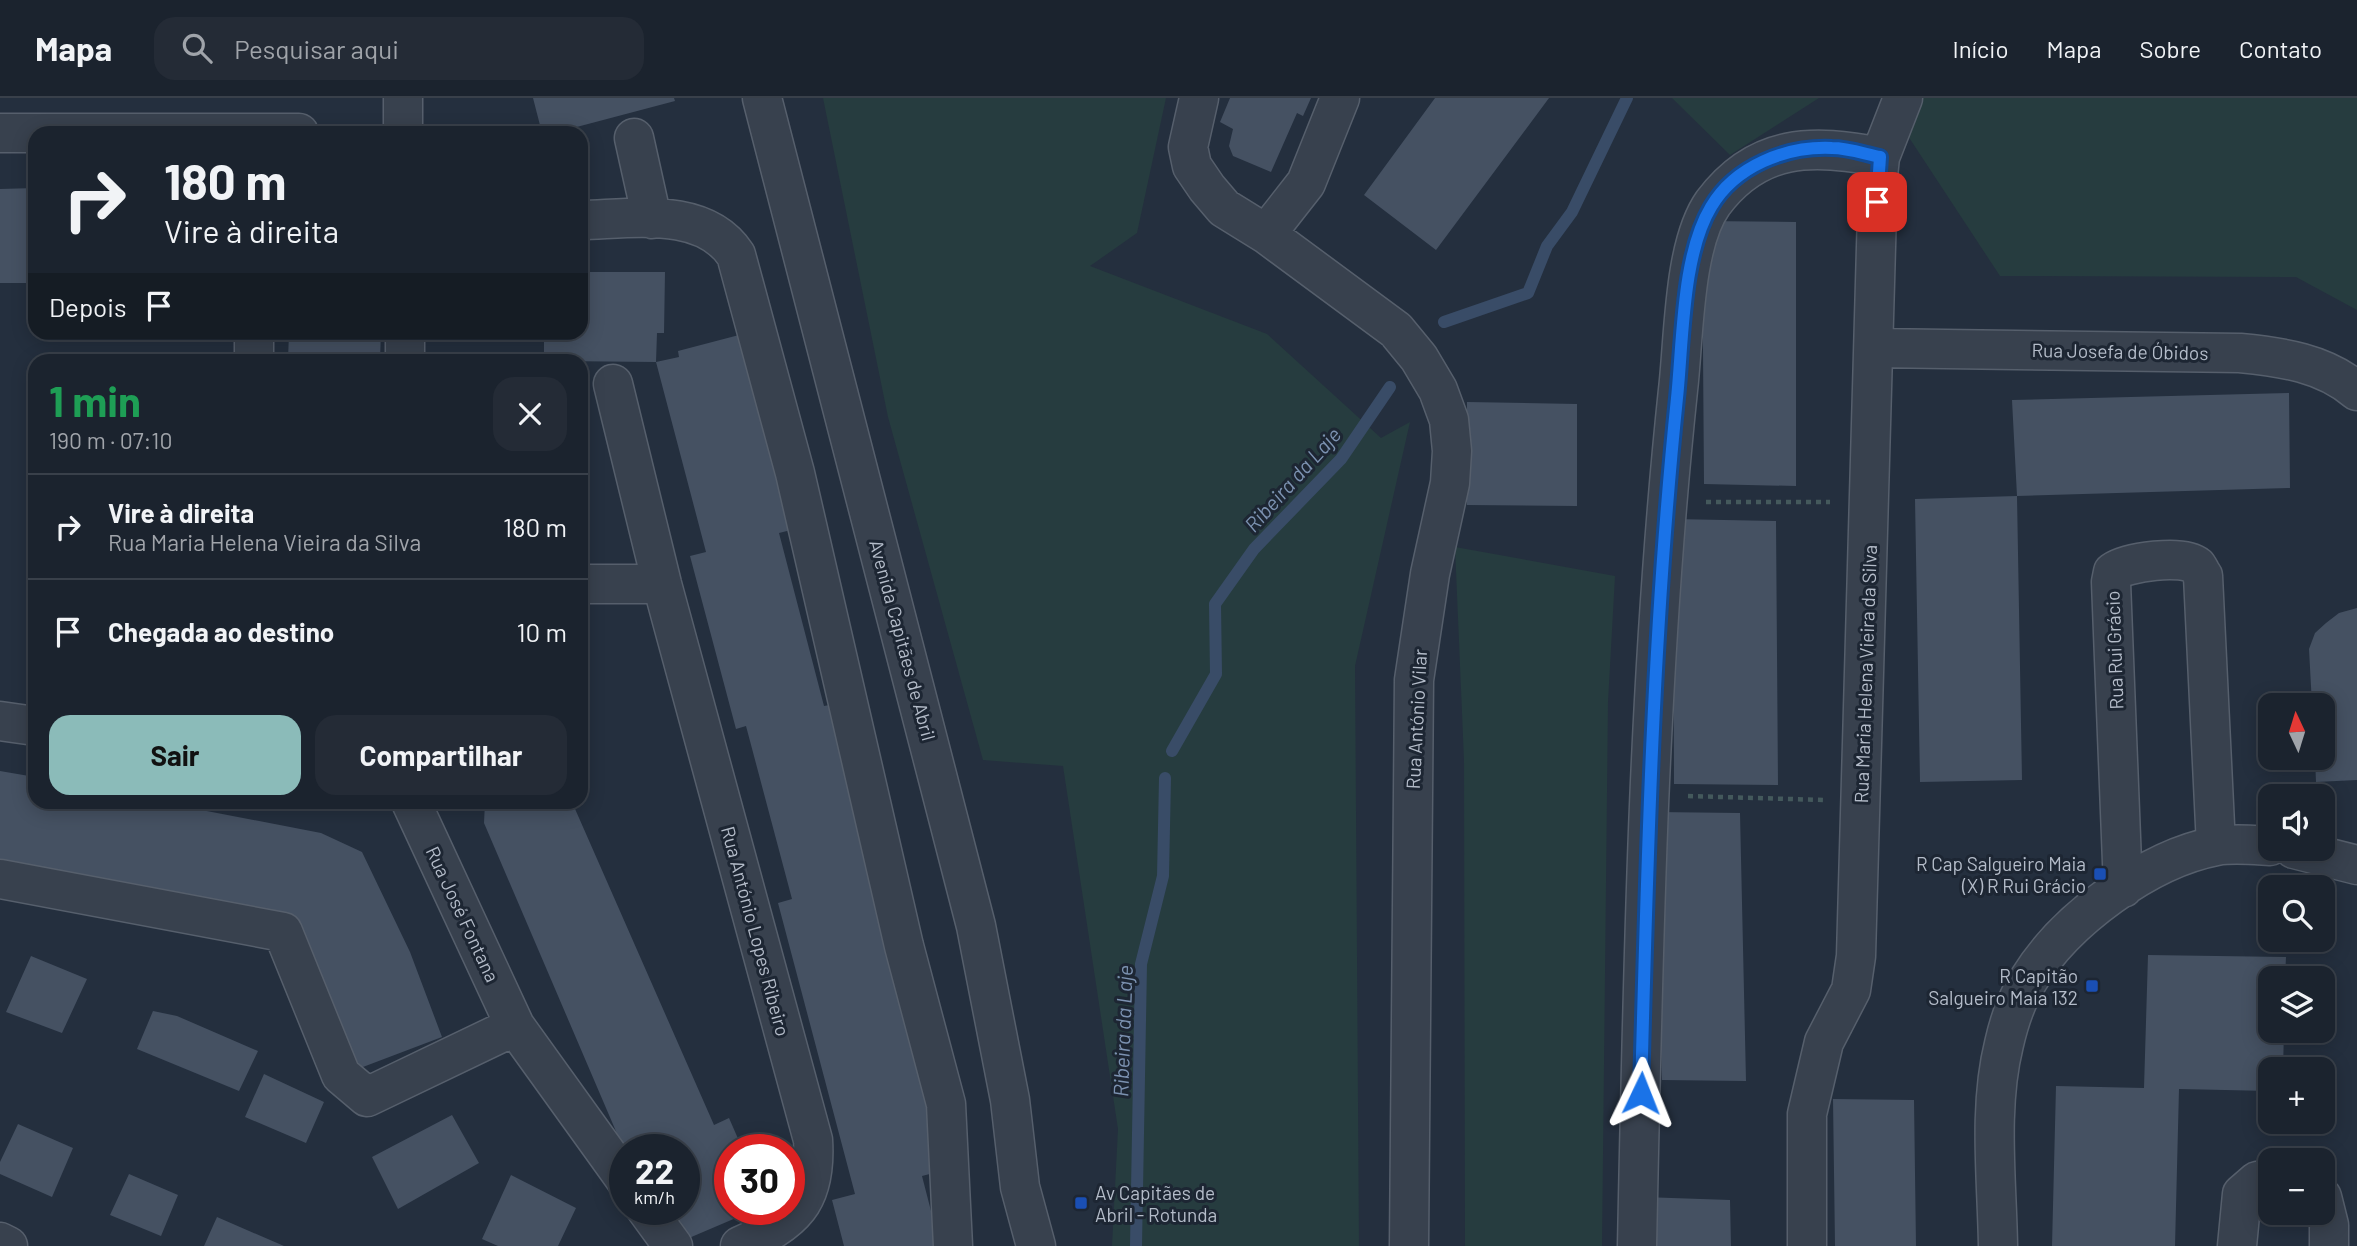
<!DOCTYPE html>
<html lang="pt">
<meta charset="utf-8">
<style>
body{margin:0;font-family:Barlow,sans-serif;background:#242b36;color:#f1f3f6;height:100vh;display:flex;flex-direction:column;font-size:26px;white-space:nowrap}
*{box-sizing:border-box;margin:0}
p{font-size:23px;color:#a0a4aa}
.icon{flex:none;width:38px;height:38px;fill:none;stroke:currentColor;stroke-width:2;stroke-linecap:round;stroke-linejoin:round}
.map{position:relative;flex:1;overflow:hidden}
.details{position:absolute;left:28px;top:256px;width:560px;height:455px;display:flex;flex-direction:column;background:#1b232e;border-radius:21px;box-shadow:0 4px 18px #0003,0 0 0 2px #39404a}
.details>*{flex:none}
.hud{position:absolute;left:28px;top:28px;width:560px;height:214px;border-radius:21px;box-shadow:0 4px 18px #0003,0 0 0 2px #39404a;background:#1b232e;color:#f1f3f6;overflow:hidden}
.needle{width:46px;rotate:356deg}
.buttons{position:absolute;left:2258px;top:595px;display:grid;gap:14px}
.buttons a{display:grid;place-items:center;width:77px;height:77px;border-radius:14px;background:#1b232e;box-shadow:0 4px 18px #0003,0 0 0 2px #39404a;font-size:35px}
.speed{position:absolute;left:609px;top:1036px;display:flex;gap:14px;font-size:35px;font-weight:700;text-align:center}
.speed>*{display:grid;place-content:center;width:91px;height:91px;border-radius:50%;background:#1b232e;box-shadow:0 4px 18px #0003,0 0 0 2px #39404a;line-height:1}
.speed small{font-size:18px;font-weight:400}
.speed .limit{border:10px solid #d22;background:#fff;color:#111}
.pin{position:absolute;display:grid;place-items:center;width:60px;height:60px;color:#fff;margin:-30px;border-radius:14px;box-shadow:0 4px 10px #0006}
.me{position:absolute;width:77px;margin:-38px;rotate:2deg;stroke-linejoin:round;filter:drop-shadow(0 0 5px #0008)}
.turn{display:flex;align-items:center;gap:24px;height:147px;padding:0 21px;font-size:32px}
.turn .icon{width:91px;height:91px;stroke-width:2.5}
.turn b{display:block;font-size:49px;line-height:60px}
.then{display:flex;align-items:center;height:66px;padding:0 21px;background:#0003;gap:14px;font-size:26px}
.round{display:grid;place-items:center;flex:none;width:74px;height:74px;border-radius:21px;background:#242b36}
.summary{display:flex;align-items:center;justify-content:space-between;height:119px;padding:0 21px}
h1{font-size:42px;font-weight:700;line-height:52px;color:#1e9e55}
.primary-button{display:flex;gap:14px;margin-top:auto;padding:14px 21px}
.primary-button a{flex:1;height:80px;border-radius:21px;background:#8bbbb9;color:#111;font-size:28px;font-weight:700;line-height:80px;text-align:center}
.primary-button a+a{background:#242b36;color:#f1f3f6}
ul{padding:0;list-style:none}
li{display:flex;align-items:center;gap:21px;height:105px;padding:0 21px;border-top:2px solid #39404a}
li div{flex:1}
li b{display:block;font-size:26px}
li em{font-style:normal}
header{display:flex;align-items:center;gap:42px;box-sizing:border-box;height:98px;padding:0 35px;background:#1b232e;border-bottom:2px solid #39404a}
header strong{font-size:33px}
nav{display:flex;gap:38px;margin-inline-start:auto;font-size:24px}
.search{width:490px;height:63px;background:#242b36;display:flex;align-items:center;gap:18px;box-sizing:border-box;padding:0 24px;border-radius:21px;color:#a0a4aa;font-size:26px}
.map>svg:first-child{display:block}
.green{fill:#263c3f}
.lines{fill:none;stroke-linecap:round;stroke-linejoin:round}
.stream{stroke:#394c67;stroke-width:12}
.building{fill:#455162}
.minor-casing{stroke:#565f6c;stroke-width:41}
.path{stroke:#44595c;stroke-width:4.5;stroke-dasharray:5 5;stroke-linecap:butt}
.minor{stroke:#38414e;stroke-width:38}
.route-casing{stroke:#114b97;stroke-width:18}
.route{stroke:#1a73e8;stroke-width:12}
.transit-dot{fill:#1a4fb4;stroke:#1d2633;stroke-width:2.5}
.labels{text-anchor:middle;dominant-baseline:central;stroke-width:6;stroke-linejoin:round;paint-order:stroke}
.street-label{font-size:19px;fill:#b4bcc9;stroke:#1d2633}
.poi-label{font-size:19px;fill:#b4bcc9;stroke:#1d2633;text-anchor:end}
.water-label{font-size:21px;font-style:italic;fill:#7c92b1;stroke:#1d2633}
</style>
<header>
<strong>Mapa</strong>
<div class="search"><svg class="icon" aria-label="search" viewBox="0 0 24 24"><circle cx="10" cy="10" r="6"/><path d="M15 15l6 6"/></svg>Pesquisar aqui</div>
<nav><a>Início</a><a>Mapa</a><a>Sobre</a><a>Contato</a></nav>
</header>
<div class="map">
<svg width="2357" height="1148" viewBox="0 0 2357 1148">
<rect width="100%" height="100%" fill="#242f3e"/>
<!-- green -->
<path class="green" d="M823,0H1166L1137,135L1090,168L1267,236L1381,340L1410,324L1355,568L1359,1148H1112L1118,1031L1063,668L983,662L888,319Z
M1672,0H1819L1730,57Z
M1883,0H2357V212L2296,179L2000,178Z
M1455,449L1615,478L1608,604L1602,1148H1465L1464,662Z"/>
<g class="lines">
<!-- stream -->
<path class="stream" d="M1444,224L1528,195L1547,148L1572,114L1627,0
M1172,653L1216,576L1215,506L1254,451L1341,361L1390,289
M1136,1148L1141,866L1163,778L1165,680"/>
</g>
<!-- building -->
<path class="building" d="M533,0H674L675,3L554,35H542Z
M1230,0H1311L1303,18L1297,15L1271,74L1233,58L1229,48L1233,31L1220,24Z
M1435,0H1549L1436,152L1364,97Z
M35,90V185H0V91Z
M1702,123L1796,124V388L1704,386Z
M581,174H665L664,235H657L656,264L472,262V257L544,258V234H581Z
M289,234H381L380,262H288Z
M739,237L791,432L779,435L824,608L835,606L945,1072L922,1078L940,1148H844L832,1102L855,1096L778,805L792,801L746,628L736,631L690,458L706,454L656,264L679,259L678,253Z
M2289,295L2290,390L2017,398L2012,302Z
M1467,304L1577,306V408L1467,407Z
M2017,398L2022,682L1920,684L1915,401Z
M1673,421L1776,423L1778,687L1674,686Z
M2357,510V682L2316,684L2315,660H2322V607H2312L2309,551L2315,535L2326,525L2339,515Z
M0,673L35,679V704H160L321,735L362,754L410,854L442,939L355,972L293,823L0,765Z
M485,704H572L714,1027L729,1020L743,1052H730V1111H757L682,1143L669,1111H684V1052H624L484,725Z
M1656,714L1740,715L1746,983L1662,982Z
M2148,857L2286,859L2285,880H2270V933H2284L2283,971H2270V993L2179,991L2175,1148H2052L2056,988L2144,990Z
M31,858L87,881L62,935L6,914Z
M153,913L177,918L258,953L239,993L137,951Z
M264,976L324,1004L306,1045L245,1019Z
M1833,1001L1914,1002L1916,1148H1835Z
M452,1017L479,1065L398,1111L372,1059Z
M18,1026L73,1050L52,1099L0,1076V1064Z
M129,1076L178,1097L161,1138L110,1117Z
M511,1077L576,1110L558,1148H498L482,1141Z
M1643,1099L1730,1102L1731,1148H1644Z
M217,1119L284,1148H204Z"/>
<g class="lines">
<defs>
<path id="minor" d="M762,0L976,828L1010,1002L1020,1089L1036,1148
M1199,0L1188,49L1192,68L1207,90L1224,110L1266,136L1396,232L1419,260L1438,292L1449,322L1452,353L1450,385L1430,476L1414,582L1409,1148
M0,35H299
M403,35V0
M634,40L652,121
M581,122C632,121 704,108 736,157L795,375L904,848L946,1006L953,1148
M1266,136L1306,85L1340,0
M254,234V262
M405,234V262
M1875,250L2240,255C2282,259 2324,265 2357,293
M613,286L662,486L813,1042C817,1105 793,1124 740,1148
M581,486H662
M0,623L35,628
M411,704L515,928L625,1081
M2294,751L2357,767
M0,781L283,834L341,977L367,999L515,928
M2123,790L2111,484L2113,474C2127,464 2183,456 2197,468C2198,469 2202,477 2203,478L2216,748
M2322,1099L2329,1127V1148
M646,1111L673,1148
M0,1144L8,1148
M1637,1148C1643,863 1648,576 1678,292C1684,241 1683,147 1713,105C1758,45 1813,46 1880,59
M1807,1148V1016L1824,944L1851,892L1856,858L1878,78L1880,59L1903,0
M1998,1148C1997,1082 1988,1010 2004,946C2009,924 2017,900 2029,881C2065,822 2148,761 2216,748C2233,745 2253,747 2270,748
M2237,1148L2242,1096L2257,1083L2270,1081"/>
</defs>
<!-- minor casing -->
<use href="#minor" class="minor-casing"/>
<!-- path -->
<path class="path" d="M1706,404H1830
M1688,698L1823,702"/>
<!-- minor -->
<use href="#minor" class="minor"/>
</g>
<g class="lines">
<defs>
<path id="route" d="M1641,995C1647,763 1653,531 1677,300C1683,243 1682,157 1711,109C1735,68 1786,48 1832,50C1848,50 1865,56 1880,59L1877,104"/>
</defs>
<!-- route casing -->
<use href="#route" class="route-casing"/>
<!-- route -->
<use href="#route" class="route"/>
</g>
<!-- markers -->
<g class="transit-dot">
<rect x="2093" y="769" width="14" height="14" rx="3.5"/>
<rect x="2085" y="881" width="14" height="14" rx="3.5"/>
<rect x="1074" y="1098" width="14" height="14" rx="3.5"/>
</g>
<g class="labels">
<!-- street labels -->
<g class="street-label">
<text transform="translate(2120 253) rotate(1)">Rua Josefa de Óbidos</text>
<text transform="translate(903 542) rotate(75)">Avenida Capitães de Abril</text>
<text transform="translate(2114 552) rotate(-92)">Rua Rui Grácio</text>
<text transform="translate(1865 576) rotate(-88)">Rua Maria Helena Vieira da Silva</text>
<text transform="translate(1416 621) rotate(-87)">Rua António Vilar</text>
<text transform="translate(463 816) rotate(65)">Rua José Fontana</text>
<text transform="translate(756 833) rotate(75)">Rua António Lopes Ribeiro</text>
</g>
<!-- poi labels -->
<g class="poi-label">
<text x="2086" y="765">R Cap Salgueiro Maia<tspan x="2086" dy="22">(X) R Rui Grácio</tspan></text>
<text x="2078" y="877">R Capitão<tspan x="2078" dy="22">Salgueiro Maia 132</tspan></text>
<text x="1095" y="1094" text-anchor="start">Av Capitães de<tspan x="1095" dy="22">Abril - Rotunda</tspan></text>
</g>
<!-- water labels -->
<g class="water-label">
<text transform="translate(1292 381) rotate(-48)">Ribeira da Laje</text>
<text transform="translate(1122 933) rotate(-88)">Ribeira da Laje</text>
</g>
</g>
</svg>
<div class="buttons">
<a><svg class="needle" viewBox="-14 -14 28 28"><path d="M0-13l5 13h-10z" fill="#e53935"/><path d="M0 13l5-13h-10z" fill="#a0a4aa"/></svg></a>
<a><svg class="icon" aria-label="sound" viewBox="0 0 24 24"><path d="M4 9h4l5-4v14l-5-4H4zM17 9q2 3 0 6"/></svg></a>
<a><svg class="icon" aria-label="search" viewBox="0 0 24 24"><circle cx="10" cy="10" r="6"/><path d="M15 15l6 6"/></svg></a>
<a><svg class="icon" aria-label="layers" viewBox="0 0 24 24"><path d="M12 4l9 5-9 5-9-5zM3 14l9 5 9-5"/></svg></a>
<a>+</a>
<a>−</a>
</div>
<div class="speed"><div>22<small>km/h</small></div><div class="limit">30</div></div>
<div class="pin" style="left:1877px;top:104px;background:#d93025"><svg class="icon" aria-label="arrive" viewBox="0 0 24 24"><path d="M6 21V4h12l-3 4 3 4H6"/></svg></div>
<svg class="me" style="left:1641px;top:995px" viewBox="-20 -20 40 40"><path d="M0-17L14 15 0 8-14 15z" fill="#1a73e8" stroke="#fff" stroke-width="4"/></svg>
<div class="hud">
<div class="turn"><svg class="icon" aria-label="right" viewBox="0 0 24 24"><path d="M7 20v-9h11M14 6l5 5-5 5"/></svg><div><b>180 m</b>Vire à direita</div></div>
<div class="then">Depois<svg class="icon" aria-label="arrive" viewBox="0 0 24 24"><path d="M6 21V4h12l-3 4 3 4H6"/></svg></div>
</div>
<section class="details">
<div class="summary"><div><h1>1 min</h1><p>190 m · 07:10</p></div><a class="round"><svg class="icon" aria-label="close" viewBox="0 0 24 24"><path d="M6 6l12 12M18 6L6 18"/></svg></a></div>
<ul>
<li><svg class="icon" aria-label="right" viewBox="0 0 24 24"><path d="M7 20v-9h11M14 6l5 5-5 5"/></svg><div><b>Vire à direita</b><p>Rua Maria Helena Vieira da Silva</p></div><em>180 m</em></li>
<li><svg class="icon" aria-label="arrive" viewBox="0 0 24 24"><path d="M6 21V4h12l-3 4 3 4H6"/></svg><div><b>Chegada ao destino</b></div><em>10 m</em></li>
</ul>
<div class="primary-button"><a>Sair</a><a>Compartilhar</a></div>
</section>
</div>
